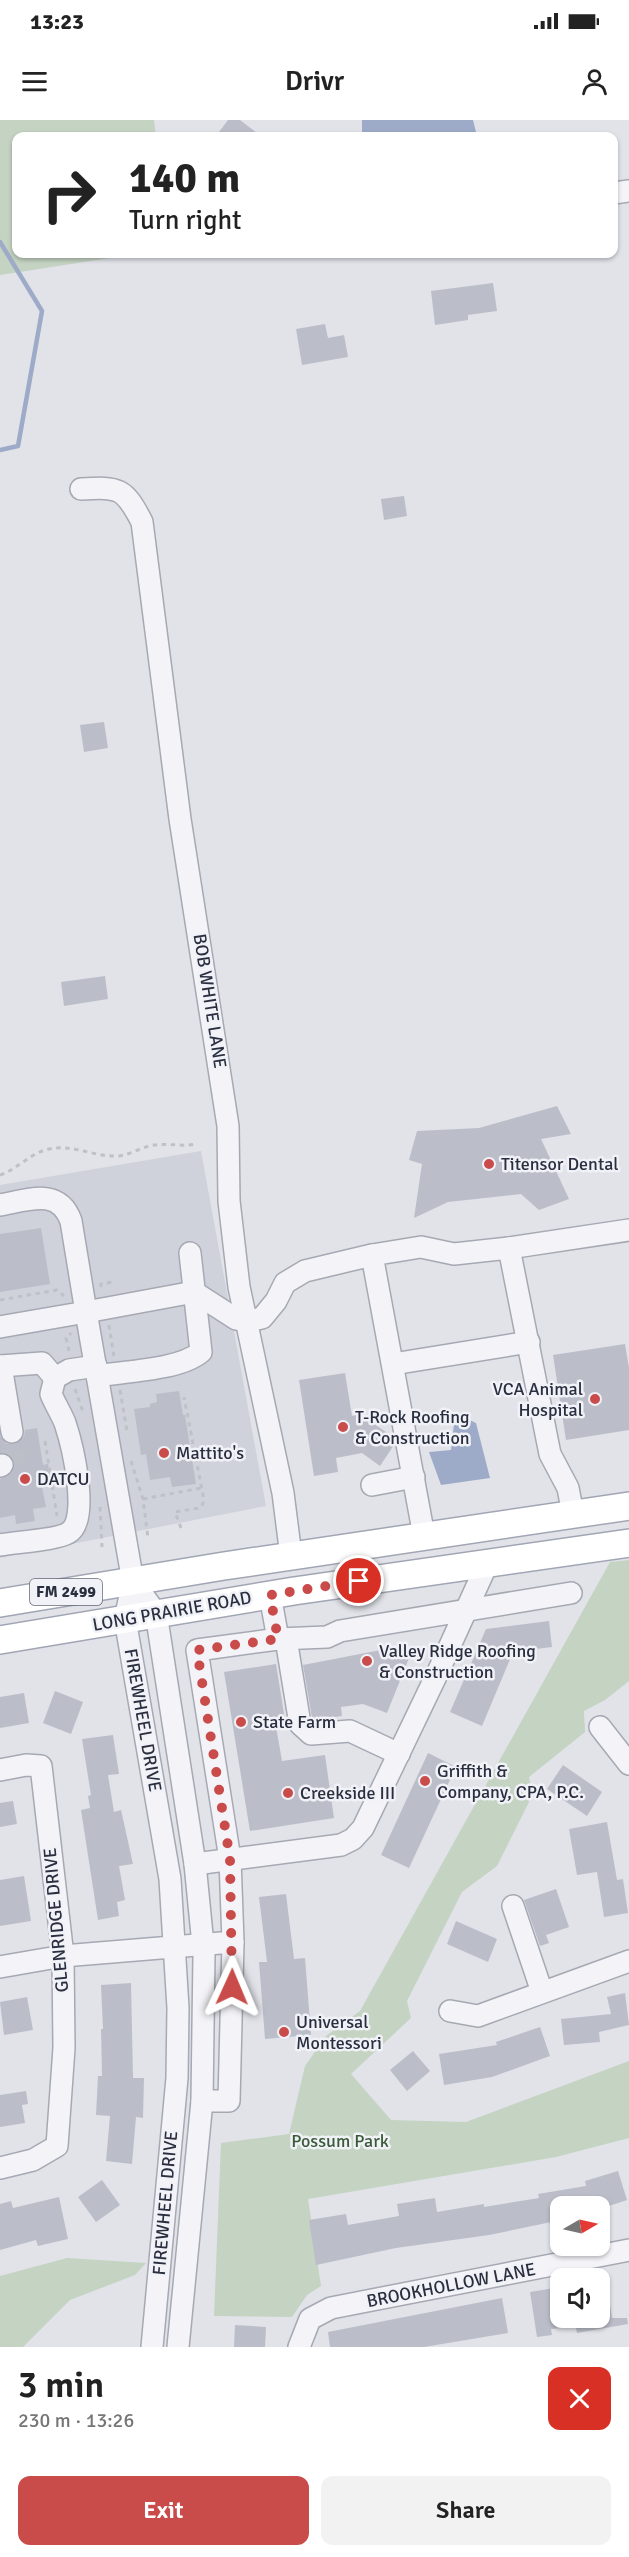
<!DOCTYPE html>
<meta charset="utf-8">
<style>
body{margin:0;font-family:Signika,sans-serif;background:#f2f2f2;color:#222;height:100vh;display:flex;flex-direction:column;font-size:22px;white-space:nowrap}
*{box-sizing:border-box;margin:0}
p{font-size:20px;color:#767676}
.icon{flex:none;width:33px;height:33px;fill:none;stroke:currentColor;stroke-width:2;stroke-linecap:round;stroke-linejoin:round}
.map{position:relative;height:2227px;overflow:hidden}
.drawer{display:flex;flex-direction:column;background:#fff;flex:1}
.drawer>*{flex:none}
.hud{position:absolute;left:12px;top:12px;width:606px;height:126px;border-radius:12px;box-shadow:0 2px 4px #0004;background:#fff;color:#222;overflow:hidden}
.needle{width:39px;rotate:81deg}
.tools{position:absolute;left:550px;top:2076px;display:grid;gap:12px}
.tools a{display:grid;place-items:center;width:60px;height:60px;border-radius:12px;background:#fff;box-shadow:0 2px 4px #0004;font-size:30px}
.pin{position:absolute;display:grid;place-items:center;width:51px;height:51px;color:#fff;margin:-26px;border:3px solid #fff;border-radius:50%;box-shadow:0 2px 6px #0007}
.me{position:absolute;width:66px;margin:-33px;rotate:1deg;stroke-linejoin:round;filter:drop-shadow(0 0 4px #0008)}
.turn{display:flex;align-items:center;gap:21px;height:126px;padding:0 18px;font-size:27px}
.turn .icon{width:78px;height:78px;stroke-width:2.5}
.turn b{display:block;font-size:42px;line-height:51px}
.round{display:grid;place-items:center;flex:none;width:63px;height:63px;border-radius:12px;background:#f2f2f2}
.summary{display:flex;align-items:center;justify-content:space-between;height:102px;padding:0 18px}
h1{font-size:36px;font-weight:600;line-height:45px}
.primary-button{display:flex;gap:12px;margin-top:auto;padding:12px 18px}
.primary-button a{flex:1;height:69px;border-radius:12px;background:#c94c4b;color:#fff;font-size:24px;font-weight:600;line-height:69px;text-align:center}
.primary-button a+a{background:#f2f2f2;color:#222}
.status{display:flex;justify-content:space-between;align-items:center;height:42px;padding:0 30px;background:#fff;direction:ltr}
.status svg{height:16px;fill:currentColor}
header{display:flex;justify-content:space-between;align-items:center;height:78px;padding:0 18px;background:#fff;font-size:27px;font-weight:600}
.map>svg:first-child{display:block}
</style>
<div class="status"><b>13:23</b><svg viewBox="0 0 49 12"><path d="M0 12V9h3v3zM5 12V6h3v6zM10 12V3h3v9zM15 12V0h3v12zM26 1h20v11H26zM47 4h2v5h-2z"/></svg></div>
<header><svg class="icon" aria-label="menu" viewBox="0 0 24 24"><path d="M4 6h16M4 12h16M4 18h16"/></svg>Drivr<svg class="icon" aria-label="person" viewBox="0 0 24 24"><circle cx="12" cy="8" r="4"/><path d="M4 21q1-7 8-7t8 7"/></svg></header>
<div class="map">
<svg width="629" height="2227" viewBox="0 0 629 2227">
<rect width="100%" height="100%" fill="#e1e3e9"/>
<path fill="#cfd2db" d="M 201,1031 L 266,1386 L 0,1438 L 0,1065 Z"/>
<g fill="#c4d3c2">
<path d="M 0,0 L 154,0 L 156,16 L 16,16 L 16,134 L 136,134 L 0,155 Z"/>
<path d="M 629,1440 L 629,1561 L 605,1580 L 584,1591 L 585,1612 L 529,1657 L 532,1676 L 497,1746 L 462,1772 L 407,1881 L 411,1898 L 351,1954 L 391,2000 L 466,2002 L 629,1941 L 629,2018 L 556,2037 L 308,2079 L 321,2166 L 307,2175 L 292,2197 L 214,2196 L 221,2023 L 289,2014 L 305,1946 L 326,1916 L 360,1891 L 610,1442 Z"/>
<path d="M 67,2138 L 146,2143 L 135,2155 L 70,2180 L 23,2227 L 0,2227 L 0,2156 Z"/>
</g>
<g fill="#9dabc8">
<path d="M 362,0 L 473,0 L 477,16 L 362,16 Z"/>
<path d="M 465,1298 L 476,1303 L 490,1358 L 441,1365 L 429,1332 L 451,1330 L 454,1304 Z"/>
</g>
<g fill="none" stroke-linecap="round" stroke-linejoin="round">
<path stroke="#9dabc8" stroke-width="4.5" d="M 0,122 L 42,191 L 18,326 L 0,330"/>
</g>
<g fill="#bbbec9">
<path d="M 228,0 L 240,0 L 261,16 L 216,16 Z"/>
<path d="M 493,163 L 497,191 L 468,195 L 468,200 L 435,205 L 431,171 Z"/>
<path d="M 325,204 L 328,218 L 344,215 L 348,237 L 302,245 L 296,209 Z"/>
<path d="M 404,376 L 407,396 L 384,400 L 381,379 Z"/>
<path d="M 104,602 L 108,628 L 84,632 L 80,605 Z"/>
<path d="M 105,856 L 108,879 L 64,886 L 61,862 Z"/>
<path d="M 557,986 L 571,1014 L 541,1019 L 569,1079 L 539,1090 L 521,1074 L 448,1082 L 414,1098 L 422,1044 L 409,1040 L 417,1011 L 479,1008 Z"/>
<path d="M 41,1108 L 50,1164 L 0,1172 L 0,1114 Z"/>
<path d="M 625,1224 L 629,1248 L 629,1310 L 566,1320 L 553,1235 Z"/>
<path d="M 345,1253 L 352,1296 L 360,1294 L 393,1317 L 394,1325 L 380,1346 L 362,1333 L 336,1338 L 338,1352 L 314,1356 L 299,1260 Z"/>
<path d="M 179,1271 L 183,1295 L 185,1295 L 196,1364 L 172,1367 L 170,1357 L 150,1360 L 146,1334 L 141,1335 L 134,1289 L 150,1287 L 150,1284 L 157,1282 L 156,1274 Z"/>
<path d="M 37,1308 L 43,1345 L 48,1344 L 52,1365 L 42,1367 L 46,1387 L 33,1389 L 35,1401 L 16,1404 L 15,1395 L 0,1398 L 0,1359 L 12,1352 L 15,1345 L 9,1335 L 0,1333 L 0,1316 L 7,1324 L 15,1324 L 24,1317 L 25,1310 Z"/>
<path d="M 549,1501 L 552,1527 L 513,1532 L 482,1606 L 450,1592 L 486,1509 Z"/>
<path d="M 386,1529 L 409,1538 L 387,1593 L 363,1584 L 341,1587 L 342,1596 L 314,1600 L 312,1598 L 303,1545 Z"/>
<path d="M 276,1544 L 285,1600 L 275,1601 L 282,1641 L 325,1635 L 334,1698 L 250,1711 L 224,1552 Z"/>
<path d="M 55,1571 L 83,1582 L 71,1614 L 43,1603 Z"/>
<path d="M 24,1573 L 29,1603 L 0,1608 L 0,1577 Z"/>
<path d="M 113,1615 L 119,1654 L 108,1655 L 114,1692 L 121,1690 L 133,1744 L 119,1746 L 125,1780 L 117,1782 L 119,1796 L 98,1800 L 81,1690 L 90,1688 L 88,1676 L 91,1675 L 82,1619 Z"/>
<path d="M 428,1633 L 456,1647 L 409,1748 L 381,1735 Z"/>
<path d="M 563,1645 L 602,1672 L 587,1696 L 547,1669 Z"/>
<path d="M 13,1681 L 17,1704 L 0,1707 L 0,1683 Z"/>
<path d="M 607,1702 L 617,1760 L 623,1759 L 628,1793 L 604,1797 L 597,1752 L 577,1755 L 569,1709 Z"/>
<path d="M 24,1756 L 31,1801 L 0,1806 L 0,1760 Z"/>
<path d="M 556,1769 L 569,1807 L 546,1815 L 549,1823 L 540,1826 L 524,1780 Z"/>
<path d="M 286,1774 L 294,1839 L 305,1838 L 311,1915 L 265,1919 L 259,1842 L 267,1842 L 259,1777 Z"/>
<path d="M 456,1801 L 497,1819 L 488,1842 L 447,1824 Z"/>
<path d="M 131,1863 L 133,1958 L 144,1958 L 143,1998 L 136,1997 L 132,2044 L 106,2041 L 110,1996 L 96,1995 L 98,1956 L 102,1956 L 101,1909 L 103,1909 L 101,1865 Z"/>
<path d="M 625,1873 L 629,1905 L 599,1912 L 600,1922 L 564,1925 L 561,1899 L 611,1894 L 607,1877 Z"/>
<path d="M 27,1877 L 33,1910 L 4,1915 L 0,1882 Z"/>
<path d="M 540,1907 L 550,1936 L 492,1957 L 444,1965 L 439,1934 L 497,1925 L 496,1922 Z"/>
<path d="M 413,1931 L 430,1951 L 407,1971 L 390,1950 Z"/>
<path d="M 26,1971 L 28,1984 L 22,1985 L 25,2003 L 0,2007 L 0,1975 Z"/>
<path d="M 618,2051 L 627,2080 L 600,2089 L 600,2086 L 561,2086 L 561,2100 L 489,2115 L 396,2128 L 316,2145 L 309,2100 L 346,2094 L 348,2105 L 399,2096 L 397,2084 L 435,2078 L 437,2092 L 484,2084 L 484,2087 L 539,2078 L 538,2074 L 586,2066 L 585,2061 Z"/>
<path d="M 102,2060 L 120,2085 L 96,2102 L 78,2077 Z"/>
<path d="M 59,2077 L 68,2119 L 38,2126 L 36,2120 L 0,2130 L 0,2084 L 11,2081 L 13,2088 Z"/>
<path d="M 600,2166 L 607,2166 L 612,2198 L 627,2198 L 628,2204 L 577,2213 L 574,2198 L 600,2198 Z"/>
<path d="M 561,2167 L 561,2208 L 551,2209 L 552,2215 L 537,2217 L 530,2172 Z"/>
<path d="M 502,2178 L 508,2213 L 424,2227 L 330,2227 L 328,2212 Z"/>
<path d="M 235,2205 L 266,2207 L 265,2227 L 234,2227 Z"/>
</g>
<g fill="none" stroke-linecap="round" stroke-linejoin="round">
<path stroke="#bcbfc7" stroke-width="21" stroke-dasharray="21 10" stroke-linecap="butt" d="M 2,1345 L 15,1336 L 12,1312"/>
<g stroke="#a6a9b3" stroke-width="24">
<g id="minor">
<path d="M 614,73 L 629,71"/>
<path d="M 81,369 C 119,367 124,367 142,402 L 180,699 L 228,1006 L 229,1081 L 239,1167 L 283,1373 L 291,1436"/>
<path d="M 0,1085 C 28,1080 59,1067 71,1101 L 86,1192 L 0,1207"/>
<path d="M 509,1128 L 629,1110"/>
<path d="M 393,1244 L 529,1222"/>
<path d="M 0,1246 L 42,1243 L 55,1258"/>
<path d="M 1,1246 L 12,1312"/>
<path d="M 97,1256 C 127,1251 179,1250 201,1232 L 190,1133"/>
<path d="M 0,1346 L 2,1345"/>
<path d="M 372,1365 L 414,1357"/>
<path d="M 424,1416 L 372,1135 L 421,1127 L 454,1134 L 509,1128 L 550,1334 L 568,1368 L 573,1394"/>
<path d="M 0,1425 C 15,1422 57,1420 68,1413 C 91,1401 72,1324 65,1303 C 61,1293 55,1284 51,1274 L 55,1258 L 69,1250 L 96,1246"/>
<path d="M 133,1462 L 156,1493 L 195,1744 L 204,1835 L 202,1981 L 178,2227"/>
<path d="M 270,1475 L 278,1519 L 327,1517 L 340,1511 L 571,1473"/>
<path d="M 286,1519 L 300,1604 L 311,1614 L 350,1611 L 399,1634"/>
<path d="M 600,1607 L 629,1644"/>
<path d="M 0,1650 L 26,1645 L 41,1646 L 63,1836 L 64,1928 L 57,2026 L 33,2040 L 0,2048"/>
<path d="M 195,1744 L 341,1725 L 353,1719 L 363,1708 L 438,1552 L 488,1442"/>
<path d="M 513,1786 L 542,1872"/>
<path d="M 0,1847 L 63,1836 L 233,1822 L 230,1739 L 197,1530 L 278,1519"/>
<path d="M 450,1891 L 478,1896 L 629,1841"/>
<path d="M 202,1981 L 229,1981 L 233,1822"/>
<path d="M 152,2227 L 177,1958 L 178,1888 L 170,1759 L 125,1499 L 133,1462 L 86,1192 L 194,1172 L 236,1199 L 247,1201 L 262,1198 L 276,1181 L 285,1163 L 305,1151 L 372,1135"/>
<path d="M 299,2227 L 310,2199 L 331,2188 L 629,2130"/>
</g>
</g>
<g stroke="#a1a6b4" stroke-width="30">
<g id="major">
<path d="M 0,1483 L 224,1446 L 629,1386"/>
<path d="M 0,1520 L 294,1471 L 629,1423"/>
</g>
</g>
<g stroke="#bfc1c8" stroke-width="3" stroke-dasharray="4.5 4.5" stroke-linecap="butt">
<path d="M 0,1055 C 18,1049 30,1033 49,1029 C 72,1024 92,1036 114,1036 C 128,1037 140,1027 154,1025 C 168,1023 183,1027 196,1024"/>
<path d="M 101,1167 L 101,1164 L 113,1162"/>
<path d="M 0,1180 L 57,1170 L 64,1176"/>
<path d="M 109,1205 L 114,1237"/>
<path d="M 69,1231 L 66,1218 L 71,1213"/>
<path d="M 75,1269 L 83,1292"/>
<path d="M 120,1270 L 127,1311"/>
<path d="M 45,1321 L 57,1396"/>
<path d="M 131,1341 L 143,1379 L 148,1418"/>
<path d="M 143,1379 L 201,1368"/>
<path d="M 100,1387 L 102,1427"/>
<path d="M 181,1408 L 175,1392 L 199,1388 L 203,1384 L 203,1375 L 184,1277"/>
</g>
<use href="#minor" stroke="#f4f4f8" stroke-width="21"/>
<use href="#major" stroke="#fff" stroke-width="27"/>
</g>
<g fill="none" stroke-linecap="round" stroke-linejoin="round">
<path stroke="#c94c4b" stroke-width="10" stroke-dasharray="0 18" d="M 232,1867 L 230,1739 L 197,1530 L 278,1519 L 270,1475 L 359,1461"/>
</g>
<g fill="#c94c4b" stroke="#f1f2f7" stroke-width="2">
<circle cx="489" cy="1044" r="6"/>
<circle cx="595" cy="1279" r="6"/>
<circle cx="343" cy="1307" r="6"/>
<circle cx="164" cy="1333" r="6"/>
<circle cx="25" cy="1359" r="6"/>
<circle cx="367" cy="1541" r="6"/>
<circle cx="241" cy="1602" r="6"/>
<circle cx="425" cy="1661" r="6"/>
<circle cx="288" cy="1673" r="6"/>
<circle cx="284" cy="1912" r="6"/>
</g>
<g text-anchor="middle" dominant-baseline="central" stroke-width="5" stroke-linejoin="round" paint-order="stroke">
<rect fill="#f1f2f7" stroke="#666a77" stroke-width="1.5" x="30" y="1459" width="72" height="26" rx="4.5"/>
<g font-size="16" font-weight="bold" fill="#2a2f40">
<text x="66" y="1472">FM 2499</text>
</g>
<g font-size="18" fill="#2a2f40" stroke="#f1f2f7">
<text transform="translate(210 881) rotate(81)">BOB WHITE LANE</text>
<text transform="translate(172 1491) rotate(-10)">LONG PRAIRIE ROAD</text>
<text transform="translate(143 1600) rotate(80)">FIREWHEEL DRIVE</text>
<text transform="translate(56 1800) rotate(-95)">GLENRIDGE DRIVE</text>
<text transform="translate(165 2083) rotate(-85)">FIREWHEEL DRIVE</text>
<text transform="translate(451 2165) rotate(-11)">BROOKHOLLOW LANE</text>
</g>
<g font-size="18" fill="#2a2f40" stroke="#f1f2f7" text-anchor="start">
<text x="501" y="1044">Titensor Dental</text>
<text x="583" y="1269" text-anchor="end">VCA Animal<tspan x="583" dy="21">Hospital</tspan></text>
<text x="355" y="1297">T-Rock Roofing<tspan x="355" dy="21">&amp; Construction</tspan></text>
<text x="176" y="1333">Mattito's</text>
<text x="37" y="1359">DATCU</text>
<text x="379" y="1531">Valley Ridge Roofing<tspan x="379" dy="21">&amp; Construction</tspan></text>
<text x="253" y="1602">State Farm</text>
<text x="437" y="1651">Griffith &amp;<tspan x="437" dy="21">Company, CPA, P.C.</tspan></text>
<text x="300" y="1673">Creekside III</text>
<text x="296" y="1902">Universal<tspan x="296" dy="21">Montessori</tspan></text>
</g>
<g font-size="18" fill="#395b38" stroke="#f1f2f7">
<text x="340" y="2021">Possum Park</text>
</g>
</g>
</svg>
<div class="tools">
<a><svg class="needle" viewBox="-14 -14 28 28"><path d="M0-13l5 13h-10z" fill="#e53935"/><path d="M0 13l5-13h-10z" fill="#767676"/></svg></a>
<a><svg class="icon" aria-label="sound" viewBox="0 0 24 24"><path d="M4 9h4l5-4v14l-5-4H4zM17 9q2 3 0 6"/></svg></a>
</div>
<div class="pin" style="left:359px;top:1461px;background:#d93025"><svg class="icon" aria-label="arrive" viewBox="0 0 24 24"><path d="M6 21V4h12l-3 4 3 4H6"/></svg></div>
<svg class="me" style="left:232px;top:1867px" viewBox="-20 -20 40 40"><path d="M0-17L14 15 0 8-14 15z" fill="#c94c4b" stroke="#fff" stroke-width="4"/></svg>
<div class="hud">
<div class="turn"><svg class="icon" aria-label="right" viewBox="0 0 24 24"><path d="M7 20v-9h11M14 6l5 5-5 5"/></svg><div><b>140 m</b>Turn right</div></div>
</div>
</div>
<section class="drawer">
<div class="summary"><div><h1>3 min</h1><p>230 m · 13:26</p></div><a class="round" style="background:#d93025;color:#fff"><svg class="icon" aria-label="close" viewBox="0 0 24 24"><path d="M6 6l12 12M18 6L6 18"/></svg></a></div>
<div class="primary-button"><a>Exit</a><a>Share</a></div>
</section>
